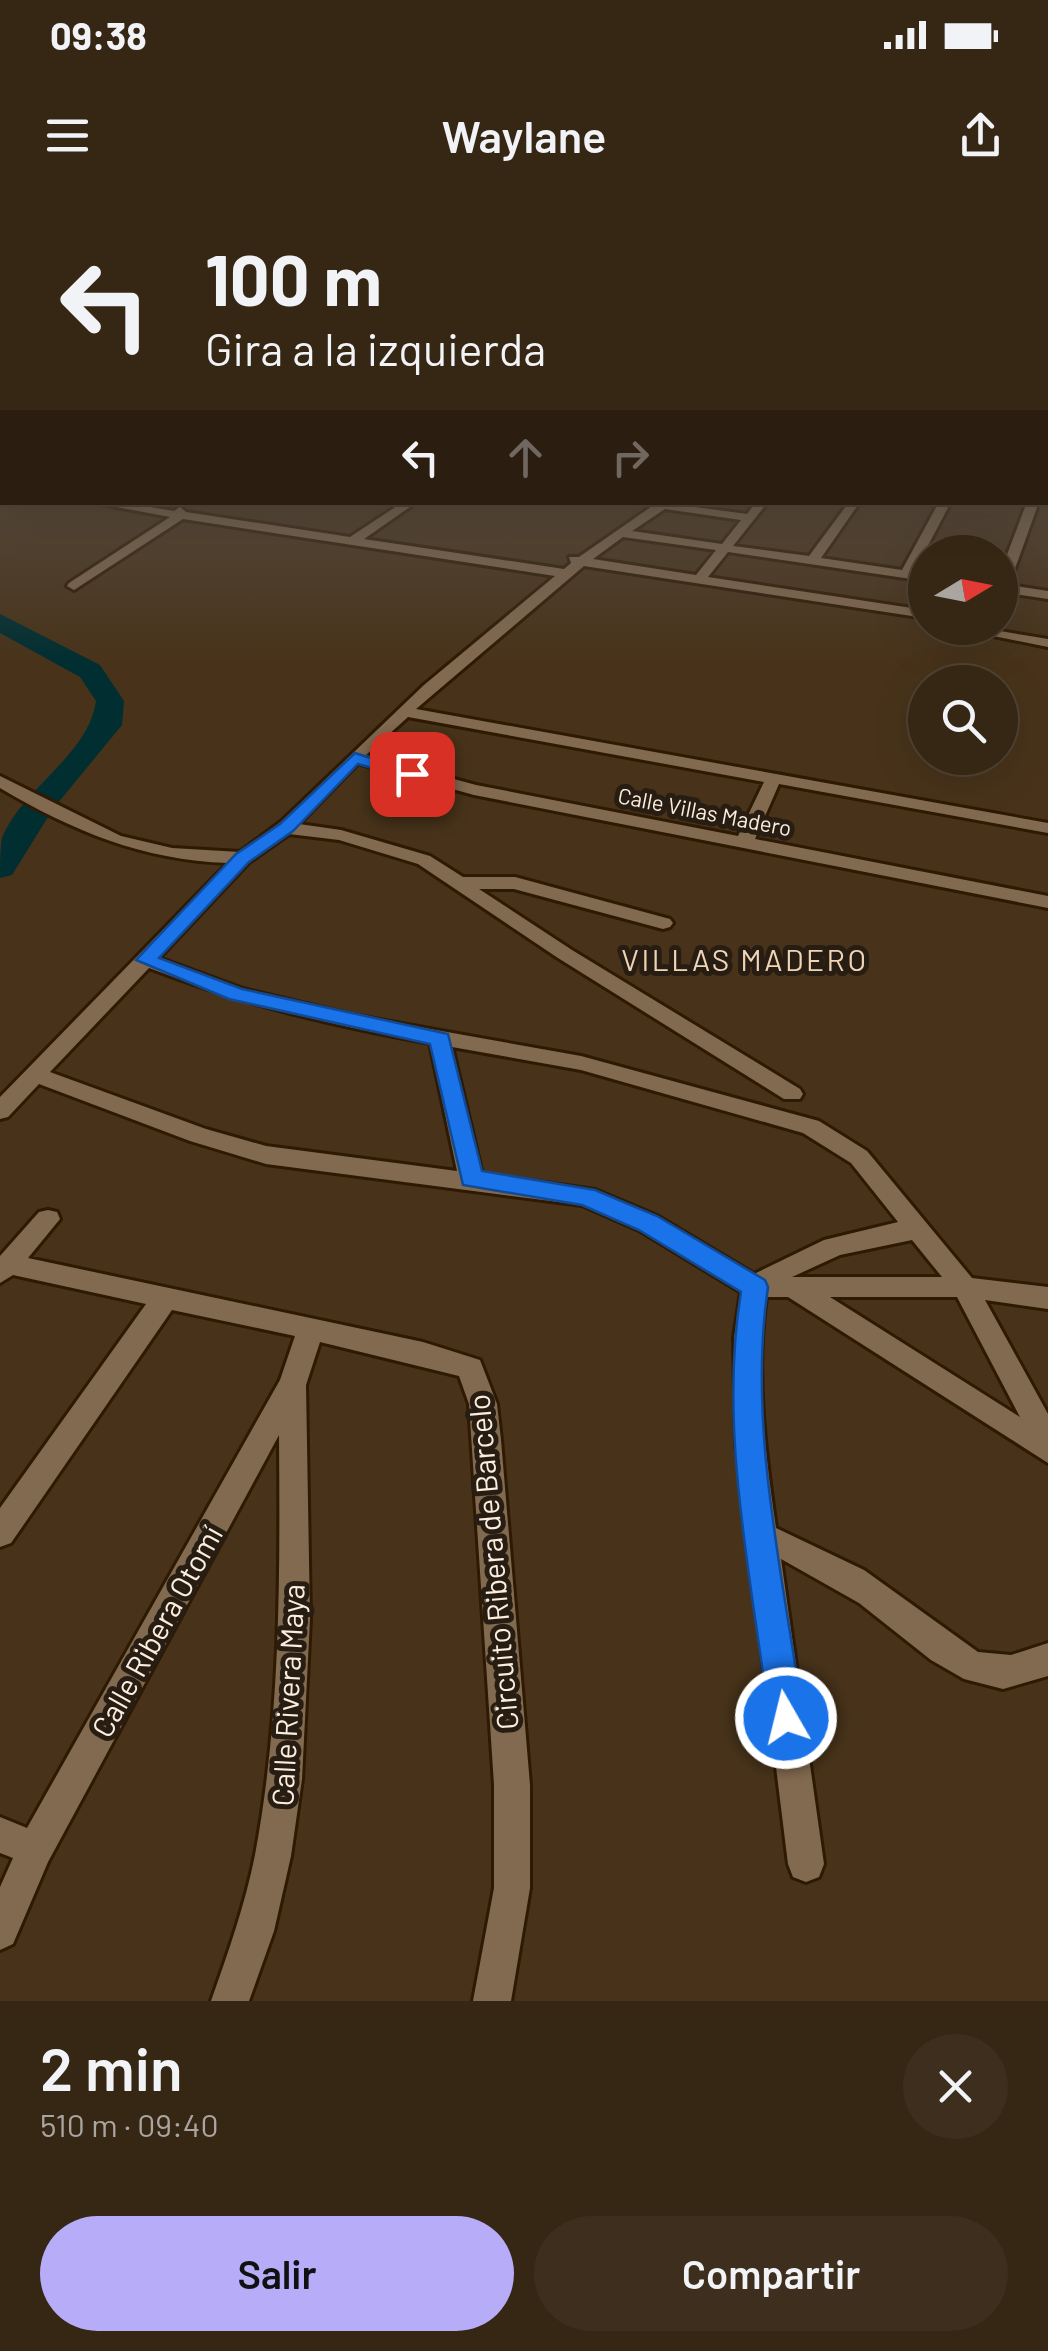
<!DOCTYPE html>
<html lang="es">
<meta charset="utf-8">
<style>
body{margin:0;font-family:Barlow,sans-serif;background:#3d2e1d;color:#f1f3f6;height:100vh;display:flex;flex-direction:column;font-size:38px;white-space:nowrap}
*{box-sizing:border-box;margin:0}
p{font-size:32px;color:#aaa5a0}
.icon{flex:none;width:55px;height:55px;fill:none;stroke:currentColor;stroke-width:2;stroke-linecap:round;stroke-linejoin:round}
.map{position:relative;height:1801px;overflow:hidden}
.drawer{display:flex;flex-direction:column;background:#362614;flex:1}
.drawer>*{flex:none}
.top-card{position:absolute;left:0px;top:0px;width:1050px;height:305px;box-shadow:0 10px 40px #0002,0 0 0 2px #504334;background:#362614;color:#f1f3f6;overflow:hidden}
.needle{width:65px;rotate:80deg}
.fabs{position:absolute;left:908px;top:335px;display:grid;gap:20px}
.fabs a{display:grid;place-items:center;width:110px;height:110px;border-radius:50%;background:#362614;box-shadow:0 10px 40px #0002,0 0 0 2px #504334;font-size:50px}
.pin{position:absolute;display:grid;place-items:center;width:85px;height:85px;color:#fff;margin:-42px;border-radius:20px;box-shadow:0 5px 15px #0006}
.me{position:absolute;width:110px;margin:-55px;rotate:352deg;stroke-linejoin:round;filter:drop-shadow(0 0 8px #0008)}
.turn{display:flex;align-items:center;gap:35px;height:210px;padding:0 40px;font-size:45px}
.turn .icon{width:130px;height:130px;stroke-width:2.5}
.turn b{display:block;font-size:70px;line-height:85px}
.lanes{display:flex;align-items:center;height:95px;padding:0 40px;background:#0003;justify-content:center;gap:50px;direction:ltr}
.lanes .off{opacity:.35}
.round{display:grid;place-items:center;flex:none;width:105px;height:105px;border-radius:52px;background:#3d2e1d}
.summary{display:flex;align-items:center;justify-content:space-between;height:170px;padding:0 40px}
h1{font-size:60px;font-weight:600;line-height:75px}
.action{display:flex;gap:20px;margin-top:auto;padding:20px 40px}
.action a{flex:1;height:115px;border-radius:60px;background:#b6acf8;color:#111;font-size:40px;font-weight:600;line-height:115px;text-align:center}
.action a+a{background:#3d2e1d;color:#f1f3f6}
.status{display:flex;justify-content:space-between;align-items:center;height:70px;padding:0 50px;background:#362614;direction:ltr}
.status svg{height:28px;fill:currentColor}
header{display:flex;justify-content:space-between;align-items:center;height:130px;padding:0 40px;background:#362614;font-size:45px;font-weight:600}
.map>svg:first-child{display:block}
</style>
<div class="status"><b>09:38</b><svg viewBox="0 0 49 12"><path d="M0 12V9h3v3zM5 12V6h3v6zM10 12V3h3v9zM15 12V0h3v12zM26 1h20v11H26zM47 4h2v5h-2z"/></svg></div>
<header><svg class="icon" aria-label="menu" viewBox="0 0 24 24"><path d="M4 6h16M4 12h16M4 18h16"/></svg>Waylane<svg class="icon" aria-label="share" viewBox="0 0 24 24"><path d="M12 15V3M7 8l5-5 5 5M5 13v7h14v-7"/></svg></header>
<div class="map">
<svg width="1048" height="1801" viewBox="0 0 1048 1801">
<rect width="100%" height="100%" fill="#48331a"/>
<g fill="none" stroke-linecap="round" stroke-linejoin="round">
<path fill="#012e31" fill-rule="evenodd" d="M 0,414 L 100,465 L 124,501 L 122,525 L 53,609 L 12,675 L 0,678 C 0,666 0,649 2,638 C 23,587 88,556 96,501 L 80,477 L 0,433 Z"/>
<g stroke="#2e1a02" stroke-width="6">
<g id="minor">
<rect x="0" y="284" width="2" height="7"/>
<path d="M 90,302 L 121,302 L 174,311 L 180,307 L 186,312 L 350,337 L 403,302 L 417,302 L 364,339 L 564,369 L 571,363 L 569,357 L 579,357 L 658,302 L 747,314 L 756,302 L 768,302 L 733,346 L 809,356 L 849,302 L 860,302 L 821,358 L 902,370 L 939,302 L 951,302 L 914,372 L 925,373 L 925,381 L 728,352 L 708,377 L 925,410 L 925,418 L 584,366 L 416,509 L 1048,623 L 1048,633 L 779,584 L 755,639 L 1048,696 L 1048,708 L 474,595 L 358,563 L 299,624 L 341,630 L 430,656 L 463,677 L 515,677 L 670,719 L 673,723 L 670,727 L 663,729 L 514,689 L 479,689 L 572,750 L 800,889 L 803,894 L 800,899 L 784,899 L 558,758 L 418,664 L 339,640 L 289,634 L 249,662 L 159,758 L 243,789 L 352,815 L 581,856 L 819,921 L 867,951 L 972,1078 L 1048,1087 L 1048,1109 L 985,1100 L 1048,1214 L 1048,1263 L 788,1097 L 766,1097 C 755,1174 765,1251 776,1328 L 864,1370 L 978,1452 L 1011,1455 L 1048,1443 L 1048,1476 L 1003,1489 L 964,1479 L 931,1460 L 859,1403 L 781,1359 L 824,1664 L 819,1677 L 806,1682 L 793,1677 L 788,1664 L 736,1244 L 734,1138 L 741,1092 L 639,1030 L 582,1005 L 266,964 L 190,941 L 39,884 L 8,917 L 0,919 L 0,897 L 228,663 C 142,660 73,631 0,588 L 0,576 L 121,636 L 172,648 L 240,652 L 282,621 L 424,485 L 555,376 L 183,319 L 74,390 L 67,386 L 69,383 L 170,317 ZM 665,309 L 741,320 L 722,344 L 632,331 ZM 623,337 L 716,350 L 696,375 L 593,359 ZM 408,517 L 764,582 L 738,636 L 476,585 L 366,555 ZM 149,768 C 243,804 331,825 430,843 L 457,971 L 266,946 L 206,929 L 50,872 ZM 452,847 L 581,870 L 803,933 L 851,963 L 898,1022 L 824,1040 L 754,1074 L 657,1016 L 595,990 L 482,974 ZM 912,1040 L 942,1077 L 792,1077 L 840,1055 ZM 830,1097 L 957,1097 L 1020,1217 Z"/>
<path d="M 1027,302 L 1039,302 L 1009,385 L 1048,391 L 1048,399 L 1000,392 L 1000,373 Z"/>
<path d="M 954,428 L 982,428 L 1048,439 L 1048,447 Z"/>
<path d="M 48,1010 L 57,1012 L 60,1019 L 28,1058 L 423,1142 L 480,1160 L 497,1204 L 501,1240 L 530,1585 L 530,1688 L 511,1801 L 473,1801 L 494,1688 L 494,1585 L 469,1204 L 459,1176 L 320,1142 L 306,1185 L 310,1419 L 302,1579 L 291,1656 L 274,1731 L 249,1801 L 211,1801 C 228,1753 245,1705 255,1655 C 281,1516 280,1375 279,1235 L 48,1662 L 13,1744 L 0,1750 L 0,1687 L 13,1658 L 0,1653 L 0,1617 L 27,1628 L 280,1180 L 295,1136 L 172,1110 L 11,1343 L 0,1347 L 0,1308 L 146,1104 L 13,1075 L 0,1083 L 0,1056 L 39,1012 Z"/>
</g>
</g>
<use href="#minor" fill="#826a50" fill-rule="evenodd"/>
</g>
<linearGradient id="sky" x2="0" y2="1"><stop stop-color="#281c0e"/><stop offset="0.46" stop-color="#585049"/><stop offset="1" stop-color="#585049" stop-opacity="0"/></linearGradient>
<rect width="1048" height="463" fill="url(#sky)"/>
<path fill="#1a73e8" stroke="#114b97" stroke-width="2.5" d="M 355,553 L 421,574 L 412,580 L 358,564 L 293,631 L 249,662 L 159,758 L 242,789 L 448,834 L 482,971 L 595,990 L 657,1016 L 765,1080 L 768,1087 C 747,1228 784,1378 803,1518 L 798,1530 L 786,1535 L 774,1530 L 769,1518 C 752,1380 718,1230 741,1092 L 639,1030 L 582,1005 L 463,985 L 430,844 L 229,799 L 136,760 L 236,654 L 280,624 Z"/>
<g text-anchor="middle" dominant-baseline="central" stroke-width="10" stroke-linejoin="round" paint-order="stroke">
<g font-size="22" fill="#fbeedf" stroke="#271d12">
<text transform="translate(705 611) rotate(11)">Calle Villas Madero</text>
</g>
<g font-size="30" letter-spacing="2.5" fill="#efd5b8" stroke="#271d12">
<text x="745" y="759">VILLAS MADERO</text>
</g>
<g font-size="30" fill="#fbeedf" stroke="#271d12">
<text transform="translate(492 1362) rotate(-95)">Circuito Ribera de Barcelo</text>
<text transform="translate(156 1431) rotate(-61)">Calle Ribera Otomí</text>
<text transform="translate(287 1495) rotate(-87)">Calle Rivera Maya</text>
</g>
</g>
</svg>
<div class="fabs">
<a><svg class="needle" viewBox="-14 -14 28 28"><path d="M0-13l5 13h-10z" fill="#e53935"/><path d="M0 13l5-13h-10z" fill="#aaa5a0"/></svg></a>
<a><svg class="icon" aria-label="search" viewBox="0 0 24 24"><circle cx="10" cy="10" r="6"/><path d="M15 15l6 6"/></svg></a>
</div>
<div class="pin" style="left:412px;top:574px;background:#d93025"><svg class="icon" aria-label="arrive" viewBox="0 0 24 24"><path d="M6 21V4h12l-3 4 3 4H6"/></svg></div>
<svg class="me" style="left:786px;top:1518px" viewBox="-20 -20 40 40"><circle r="17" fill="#1a73e8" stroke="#fff" stroke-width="3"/><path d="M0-11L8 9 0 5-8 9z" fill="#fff"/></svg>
<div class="top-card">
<div class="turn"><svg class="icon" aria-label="left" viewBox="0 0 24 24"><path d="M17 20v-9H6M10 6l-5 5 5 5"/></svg><div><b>100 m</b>Gira a la izquierda</div></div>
<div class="lanes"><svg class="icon" aria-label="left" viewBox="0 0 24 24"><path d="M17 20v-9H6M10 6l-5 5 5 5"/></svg><svg class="icon off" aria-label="ahead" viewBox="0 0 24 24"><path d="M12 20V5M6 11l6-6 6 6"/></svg><svg class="icon off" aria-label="right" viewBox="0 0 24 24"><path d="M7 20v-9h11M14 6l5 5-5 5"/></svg></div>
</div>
</div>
<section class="drawer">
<div class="summary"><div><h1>2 min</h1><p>510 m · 09:40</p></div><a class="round"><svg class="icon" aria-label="close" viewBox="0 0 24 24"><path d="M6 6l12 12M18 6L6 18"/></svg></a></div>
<div class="action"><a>Salir</a><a>Compartir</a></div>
</section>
